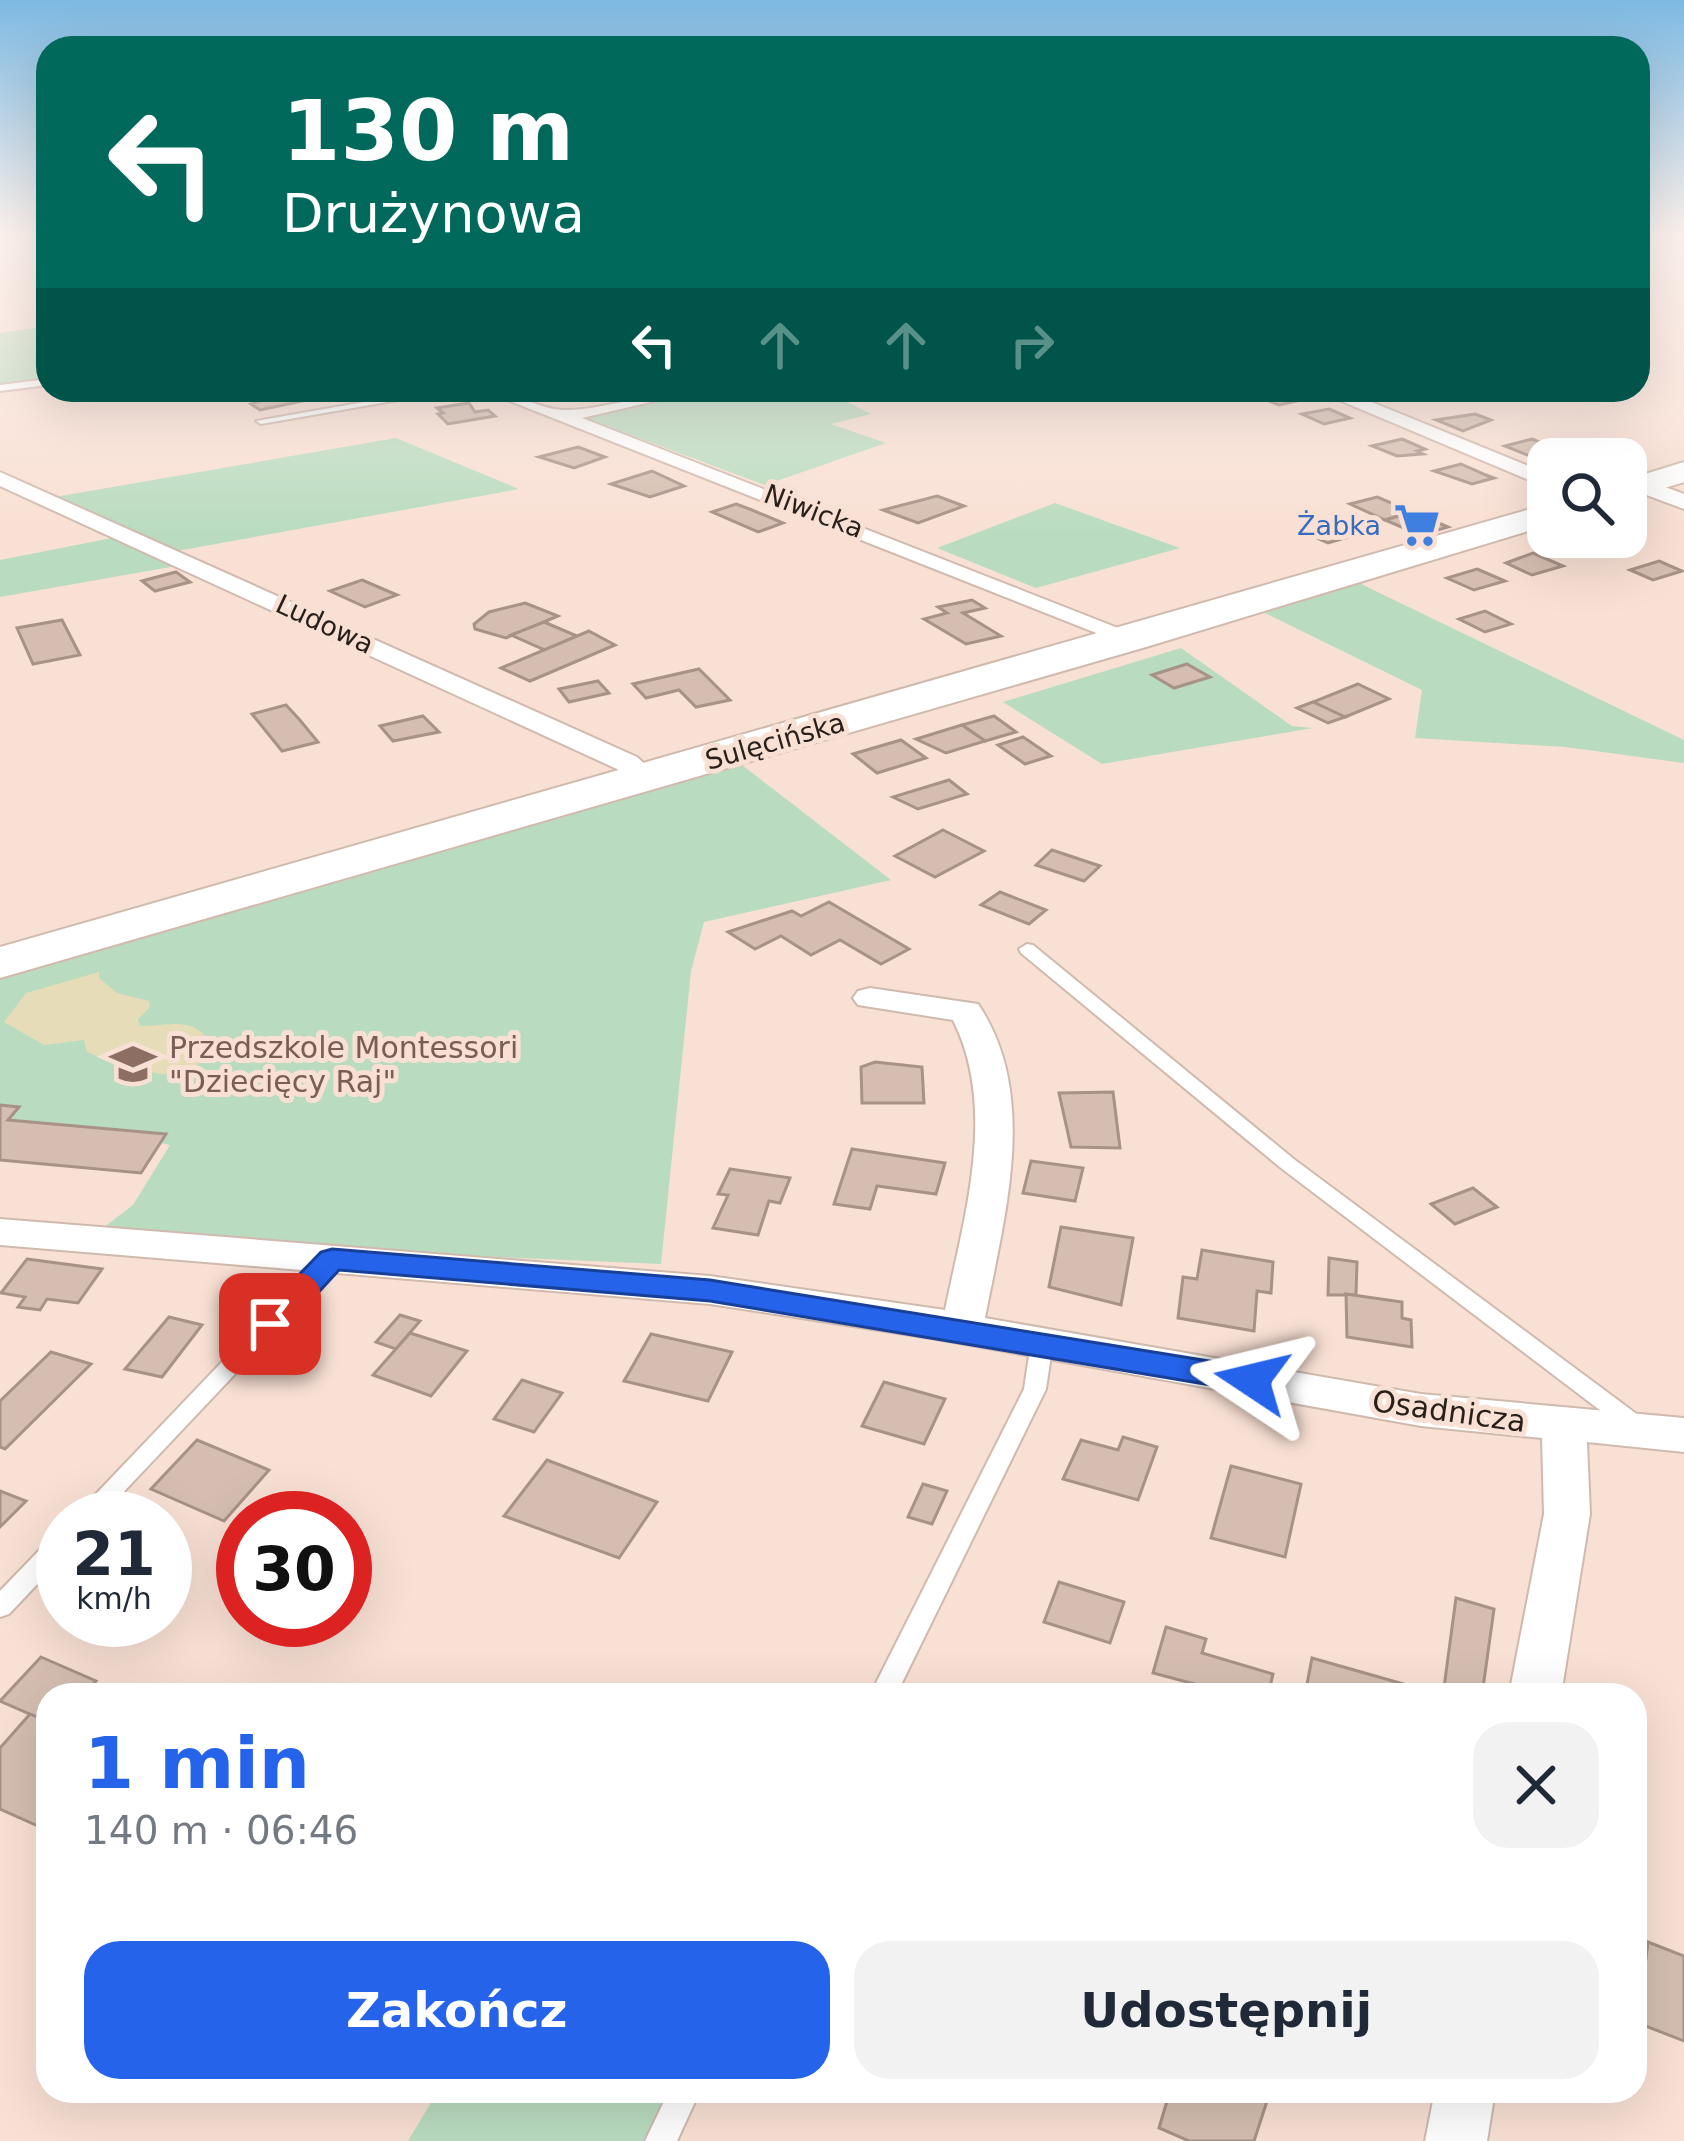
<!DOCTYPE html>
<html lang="pl">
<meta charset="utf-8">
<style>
body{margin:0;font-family:"DejaVu Sans",sans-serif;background:#f2f2f3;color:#1f2937;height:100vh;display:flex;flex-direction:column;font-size:45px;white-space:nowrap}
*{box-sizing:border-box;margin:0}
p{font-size:39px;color:#747a83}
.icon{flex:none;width:66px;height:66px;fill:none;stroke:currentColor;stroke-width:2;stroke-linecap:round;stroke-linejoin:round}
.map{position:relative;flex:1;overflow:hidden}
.sheet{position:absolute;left:36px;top:1683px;width:1611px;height:420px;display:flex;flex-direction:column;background:#fff;border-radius:36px;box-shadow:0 12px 48px #0002}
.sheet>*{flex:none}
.top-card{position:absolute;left:36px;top:36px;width:1614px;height:366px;border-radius:36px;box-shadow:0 12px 48px #0002;background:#00695c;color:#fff;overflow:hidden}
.fabs{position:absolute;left:1527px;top:438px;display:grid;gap:24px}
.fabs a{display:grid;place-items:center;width:120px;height:120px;border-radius:24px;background:#fff;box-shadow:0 12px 48px #0002;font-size:60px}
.speed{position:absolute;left:36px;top:1491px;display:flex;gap:24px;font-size:60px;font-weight:700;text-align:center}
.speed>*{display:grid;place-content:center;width:156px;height:156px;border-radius:50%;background:#fff;box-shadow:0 12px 48px #0002;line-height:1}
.speed small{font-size:30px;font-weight:400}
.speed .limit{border:18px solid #d22;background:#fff;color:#111}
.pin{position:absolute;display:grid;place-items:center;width:102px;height:102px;color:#fff;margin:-51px;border-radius:24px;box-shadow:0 6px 18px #0006}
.me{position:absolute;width:132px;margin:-66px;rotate:280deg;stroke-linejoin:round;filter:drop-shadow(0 0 9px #0008)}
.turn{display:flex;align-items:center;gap:42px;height:252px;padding:0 48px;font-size:54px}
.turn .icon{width:156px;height:156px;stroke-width:2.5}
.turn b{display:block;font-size:84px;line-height:102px}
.lanes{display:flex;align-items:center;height:114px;padding:0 48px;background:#0003;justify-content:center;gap:60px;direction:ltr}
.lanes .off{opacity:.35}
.round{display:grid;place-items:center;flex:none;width:126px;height:126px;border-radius:36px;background:#f2f2f3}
.summary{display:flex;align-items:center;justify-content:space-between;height:204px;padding:0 48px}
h1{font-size:72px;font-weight:700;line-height:90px;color:#2563eb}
.button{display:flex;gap:24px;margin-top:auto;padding:24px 48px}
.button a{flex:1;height:138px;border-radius:36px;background:#2563eb;color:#fff;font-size:48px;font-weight:700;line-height:138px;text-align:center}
.button a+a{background:#f2f2f3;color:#1f2937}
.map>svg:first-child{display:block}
</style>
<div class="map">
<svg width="1684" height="2141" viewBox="0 0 1684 2141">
<rect width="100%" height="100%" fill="#f9e0d4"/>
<g fill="#b9dcc0">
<path d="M 48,326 L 48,385 L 0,391 L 0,333 Z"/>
<path d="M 709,390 L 824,390 L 871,414 L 831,424 L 886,443 L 765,485 L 580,416 Z"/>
<path d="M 396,438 L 519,489 L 177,551 L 182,565 L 0,597 L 0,560 L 122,536 L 43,499 Z"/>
<path d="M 1055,503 L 1180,548 L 1036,588 L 937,548 Z"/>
<path d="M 1359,583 L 1684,740 L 1684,763 L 1565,747 L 1415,738 L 1422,690 L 1265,613 Z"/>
<path d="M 1181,648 L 1292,726 L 1313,728 L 1102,764 L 1003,702 Z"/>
<path d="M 742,765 L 891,880 L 704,922 L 691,971 L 661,1264 L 379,1252 L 103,1228 L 133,1205 L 170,1145 L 161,1143 L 166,1134 L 8,1120 L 18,1107 L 0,1105 L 0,980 Z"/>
<path d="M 438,2091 L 669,2091 L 645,2141 L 408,2141 Z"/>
</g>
<path fill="#e6dcb7" d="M 99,972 L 99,978 L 117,993 L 149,1001 L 150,1007 L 138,1019 L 140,1026 C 171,1026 192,1015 212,1044 C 198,1081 153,1083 127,1057 L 106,1060 L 87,1052 L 84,1040 L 44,1045 L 4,1022 L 26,993 Z"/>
<g fill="#d5beb1" stroke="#a89186" stroke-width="3">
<path d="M 1283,390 L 1305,399 L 1279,405 L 1254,395 Z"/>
<path d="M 281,394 L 301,394 L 307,400 L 260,410 L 251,404 Z"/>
<path d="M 469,403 L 475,412 L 488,410 L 495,416 L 448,424 L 438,414 L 443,413 L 437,408 Z"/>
<path d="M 1329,409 L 1350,418 L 1324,424 L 1302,414 Z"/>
<path d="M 1475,414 L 1491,420 L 1463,431 L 1436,420 Z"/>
<path d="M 1402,439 L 1425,449 L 1417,451 L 1423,454 L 1397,456 L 1372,446 Z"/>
<path d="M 1532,439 L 1561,451 L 1530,456 L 1505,446 Z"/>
<path d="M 578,447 L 605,457 L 574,468 L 539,457 Z"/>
<path d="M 1461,464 L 1486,475 L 1494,478 L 1472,484 L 1434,471 Z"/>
<path d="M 652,471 L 684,486 L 650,497 L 611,484 Z"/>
<path d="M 937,496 L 964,506 L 918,523 L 883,510 Z"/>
<path d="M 1377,497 L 1413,512 L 1385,520 L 1350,504 Z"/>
<path d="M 736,504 L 752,510 L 783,523 L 758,532 L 712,512 Z"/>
<path d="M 1413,512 L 1448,527 L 1420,535 L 1385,520 Z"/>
<path d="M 1342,524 L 1357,530 L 1350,533 L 1356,535 L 1328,543 L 1308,534 Z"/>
<path d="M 1586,537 L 1601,537 L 1626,547 L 1598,555 L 1568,542 Z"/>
<path d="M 1533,553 L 1563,566 L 1532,575 L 1506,563 Z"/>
<path d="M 1659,561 L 1682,571 L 1653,580 L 1630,570 Z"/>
<path d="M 1477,569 L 1505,581 L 1474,590 L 1447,578 Z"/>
<path d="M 176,572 L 190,582 L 155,591 L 142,581 Z"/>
<path d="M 362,580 L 397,595 L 365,607 L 330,591 Z"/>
<path d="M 972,600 L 985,608 L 963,613 L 1001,636 L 966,644 L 924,619 L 947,613 L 938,607 Z"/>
<path d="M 525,603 L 558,616 L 506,638 L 475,629 L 474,624 L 489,612 Z"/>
<path d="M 1485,611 L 1511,624 L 1485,632 L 1459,619 Z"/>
<path d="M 62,620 L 80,655 L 33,664 L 17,628 Z"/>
<path d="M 544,622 L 577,636 L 545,650 L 511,635 Z"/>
<path d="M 589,631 L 615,645 L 530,681 L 501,668 Z"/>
<path d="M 1187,664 L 1210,677 L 1174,688 L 1152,675 Z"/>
<path d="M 699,669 L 730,700 L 696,707 L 679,690 L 646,698 L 633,684 Z"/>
<path d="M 598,681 L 609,693 L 569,702 L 559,689 Z"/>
<path d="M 1358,684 L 1389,699 L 1345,717 L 1313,702 Z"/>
<path d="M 1313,702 L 1345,717 L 1328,723 L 1297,708 Z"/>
<path d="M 286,705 L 299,719 L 318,742 L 282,751 L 252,714 Z"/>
<path d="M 423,716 L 439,732 L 393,741 L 380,726 Z"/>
<path d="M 994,716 L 1016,732 L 985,741 L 962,725 Z"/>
<path d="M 962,725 L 985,741 L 946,753 L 916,739 Z"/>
<path d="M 1023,737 L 1032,743 L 1051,756 L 1025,764 L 998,745 Z"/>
<path d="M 901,740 L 926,758 L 877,773 L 853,754 Z"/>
<path d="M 949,780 L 967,794 L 918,809 L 893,797 Z"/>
<path d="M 943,830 L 984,851 L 935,877 L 895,856 Z"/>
<path d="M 1052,850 L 1100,866 L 1084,881 L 1036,865 Z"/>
<path d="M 1000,892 L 1046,910 L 1029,924 L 981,905 Z"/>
<path d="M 829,902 L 909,949 L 881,964 L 840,940 L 811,955 L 781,936 L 755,949 L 728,932 L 792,911 L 801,916 Z"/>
<path d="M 875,1062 L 922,1067 L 924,1103 L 862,1103 L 861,1067 Z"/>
<path d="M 1113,1092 L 1120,1148 L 1071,1147 L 1059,1093 Z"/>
<path d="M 0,1105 L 19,1107 L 8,1120 L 166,1134 L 141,1173 L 0,1160 Z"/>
<path d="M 852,1149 L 945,1163 L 936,1194 L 877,1186 L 870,1209 L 834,1204 Z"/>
<path d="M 1031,1161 L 1083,1168 L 1075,1201 L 1023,1193 Z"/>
<path d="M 730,1169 L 790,1178 L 780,1203 L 769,1201 L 758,1235 L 713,1228 L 728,1195 L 718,1194 Z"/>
<path d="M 1473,1188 L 1497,1207 L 1455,1224 L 1431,1204 Z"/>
<path d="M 1061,1227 L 1133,1238 L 1121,1305 L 1049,1287 Z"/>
<path d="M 1202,1250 L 1273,1262 L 1271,1293 L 1257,1291 L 1254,1331 L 1178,1318 L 1183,1277 L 1197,1279 Z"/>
<path d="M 1329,1258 L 1357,1262 L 1356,1295 L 1328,1295 Z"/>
<path d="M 27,1259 L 102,1269 L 78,1303 L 47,1299 L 40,1310 L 18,1307 L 25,1297 L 1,1293 Z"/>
<path d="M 1346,1294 L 1402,1302 L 1402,1318 L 1411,1320 L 1412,1347 L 1347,1337 Z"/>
<path d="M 400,1315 L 420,1321 L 396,1349 L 376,1342 Z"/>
<path d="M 169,1317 L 202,1325 L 162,1377 L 125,1369 Z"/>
<path d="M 410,1333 L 467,1351 L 431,1396 L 373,1375 Z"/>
<path d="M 651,1334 L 732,1352 L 708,1401 L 624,1381 Z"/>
<path d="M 51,1352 L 91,1364 L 5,1449 L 0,1447 L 0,1401 Z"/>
<path d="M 522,1380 L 562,1393 L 534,1432 L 494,1419 Z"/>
<path d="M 884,1382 L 945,1399 L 924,1444 L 862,1426 Z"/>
<path d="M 1123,1437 L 1157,1447 L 1138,1500 L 1063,1479 L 1081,1440 L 1118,1450 Z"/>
<path d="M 197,1440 L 269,1470 L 224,1521 L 151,1489 Z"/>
<path d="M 547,1460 L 657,1502 L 619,1558 L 504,1516 Z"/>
<path d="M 1231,1466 L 1301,1484 L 1285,1557 L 1211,1538 Z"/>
<path d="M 923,1484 L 947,1491 L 932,1524 L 908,1517 Z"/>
<path d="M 0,1491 L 26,1501 L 0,1527 Z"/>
<path d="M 1059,1582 L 1124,1602 L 1110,1643 L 1044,1622 Z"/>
<path d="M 1456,1598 L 1494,1609 L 1482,1695 L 1443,1695 Z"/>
<path d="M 1166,1627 L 1206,1639 L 1202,1653 L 1273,1674 L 1268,1695 L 1236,1695 L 1153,1673 Z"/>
<path d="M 41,1657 L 96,1681 L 83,1695 L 48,1695 L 48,1722 L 0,1701 Z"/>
<path d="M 1312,1658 L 1442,1695 L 1305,1695 Z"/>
<path d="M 30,1714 L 48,1722 L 48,1814 L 38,1826 L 0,1809 L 0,1748 Z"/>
<path d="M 1648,1942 L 1684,1956 L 1684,2041 L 1638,2023 Z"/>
<path d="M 1170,2091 L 1267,2091 L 1270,2092 L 1254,2141 L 1189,2141 L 1159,2128 Z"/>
</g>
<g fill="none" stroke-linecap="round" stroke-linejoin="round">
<g stroke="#d0b9ad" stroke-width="4">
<g id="lane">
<path d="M 48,379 L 48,385 L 0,391 L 0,385 Z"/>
<path d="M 433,390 L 456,390 L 261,424 L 256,421 Z"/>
<path d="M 1027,944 L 1033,945 L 1295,1160 L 1646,1421 L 1649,1427 L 1646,1433 L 1638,1435 L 1630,1433 L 1281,1168 L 1021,953 L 1019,949 Z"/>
<path d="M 332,1252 L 339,1254 L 342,1259 L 339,1264 L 99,1518 L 73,1518 L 325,1254 Z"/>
<path d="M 1042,1334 L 1050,1337 L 1053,1342 L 1046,1389 L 896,1695 L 870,1695 L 1024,1389 L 1031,1342 L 1034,1337 Z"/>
<path d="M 63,1532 L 63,1557 L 9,1614 L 0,1617 L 0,1591 L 55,1534 Z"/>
<path d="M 669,2091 L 700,2091 L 677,2141 L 645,2141 Z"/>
</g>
</g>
<g stroke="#d0b9ad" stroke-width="4">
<g id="street">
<path d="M 482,390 C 514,390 536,409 563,410 C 601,411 655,390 702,390 L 582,418 L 1146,639 L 1133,647 L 1124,644 Z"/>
<path d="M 1315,390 L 1342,390 L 1548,474 L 1548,488 Z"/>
<path d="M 0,472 L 637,757 L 660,778 L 656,784 L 636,784 L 617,769 L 0,486 Z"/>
<path d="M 1641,478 L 1684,494 L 1684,509 L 1633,490 L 1630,485 Z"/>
<path d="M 870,988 L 978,1004 C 1040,1095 1004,1217 985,1318 L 1421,1394 L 1684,1418 L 1684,1452 L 1587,1442 L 1590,1514 L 1561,1695 L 1509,1695 L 1544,1514 L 1542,1438 L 1421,1426 L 937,1339 L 710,1304 L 0,1245 L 0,1219 L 710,1276 L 945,1310 C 964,1217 998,1109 953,1020 L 858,1005 L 853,998 L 858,991 Z"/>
<path d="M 1435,2091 L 1495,2091 L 1487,2141 L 1425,2141 Z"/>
</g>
</g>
<g stroke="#d0b9ad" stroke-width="4">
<g id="secondary">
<path d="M 1684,462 L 1684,482 L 1626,500 L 1626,480 Z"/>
<path d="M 1548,504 L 1548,525 L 1146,647 L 0,978 L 0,947 Z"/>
</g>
</g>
<use href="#lane" fill="#fff" fill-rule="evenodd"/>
<use href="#street" fill="#fff" fill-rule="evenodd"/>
<use href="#secondary" fill="#fff" fill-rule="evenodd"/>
</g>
<linearGradient id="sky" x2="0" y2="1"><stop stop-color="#7db9e2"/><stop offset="0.44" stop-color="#fcf1ec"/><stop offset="1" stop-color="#fcf1ec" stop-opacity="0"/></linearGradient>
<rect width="1684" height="533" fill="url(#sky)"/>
<path fill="#2563eb" stroke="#184099" stroke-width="3" d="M 332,1249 L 710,1280 L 1252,1368 L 1269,1380 L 1252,1392 L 710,1301 L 339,1270 L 282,1332 L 259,1332 L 254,1324 L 259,1316 L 321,1252 Z"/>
<defs>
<g id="supermarket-bare" transform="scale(3.6)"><path d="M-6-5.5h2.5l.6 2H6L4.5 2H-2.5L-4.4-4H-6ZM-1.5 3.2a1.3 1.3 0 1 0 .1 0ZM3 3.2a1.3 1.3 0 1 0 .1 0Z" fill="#3f7fe0" stroke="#f9e0d4" stroke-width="2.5" paint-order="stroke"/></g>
<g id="school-bare" transform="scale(3.6)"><path d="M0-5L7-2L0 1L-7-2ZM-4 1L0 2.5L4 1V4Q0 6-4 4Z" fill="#8d6e63" stroke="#f9e0d4" stroke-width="2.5" paint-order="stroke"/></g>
</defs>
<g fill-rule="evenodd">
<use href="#supermarket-bare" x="1417" y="525"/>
<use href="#school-bare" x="133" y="1064"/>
</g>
<g text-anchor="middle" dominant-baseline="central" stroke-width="10" stroke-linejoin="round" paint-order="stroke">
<g font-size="27" fill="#281f1b" stroke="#f9e0d4">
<text transform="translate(814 511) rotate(21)">Niwicka</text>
<text transform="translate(325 624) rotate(25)">Ludowa</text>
<text transform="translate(775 741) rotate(-16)">Sulęcińska</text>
</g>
<g font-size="27" fill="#366cbe" stroke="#f9e0d4" text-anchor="end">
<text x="1381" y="525">Żabka</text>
</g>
<g font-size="30" fill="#785e54" stroke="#f9e0d4" text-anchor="start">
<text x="169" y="1047">Przedszkole Montessori<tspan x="169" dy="34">"Dziecięcy Raj"</tspan></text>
</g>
<g font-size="30" fill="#281f1b" stroke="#f9e0d4">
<text transform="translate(1449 1411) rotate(8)">Osadnicza</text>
</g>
</g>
</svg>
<div class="fabs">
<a><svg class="icon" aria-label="search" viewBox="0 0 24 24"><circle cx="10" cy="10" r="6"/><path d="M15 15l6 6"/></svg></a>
</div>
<div class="speed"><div>21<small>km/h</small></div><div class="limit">30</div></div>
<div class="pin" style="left:270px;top:1324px;background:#d93025"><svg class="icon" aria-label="arrive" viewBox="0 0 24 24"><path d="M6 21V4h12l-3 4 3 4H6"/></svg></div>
<svg class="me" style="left:1252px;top:1380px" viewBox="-20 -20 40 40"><path d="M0-17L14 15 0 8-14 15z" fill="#2563eb" stroke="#fff" stroke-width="4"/></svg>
<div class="top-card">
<div class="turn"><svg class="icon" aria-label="left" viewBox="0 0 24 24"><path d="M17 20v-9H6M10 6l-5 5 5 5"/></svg><div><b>130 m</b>Drużynowa</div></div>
<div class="lanes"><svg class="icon" aria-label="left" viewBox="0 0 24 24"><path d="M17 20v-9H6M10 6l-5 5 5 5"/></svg><svg class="icon off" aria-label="ahead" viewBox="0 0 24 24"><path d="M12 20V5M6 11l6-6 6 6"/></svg><svg class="icon off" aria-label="ahead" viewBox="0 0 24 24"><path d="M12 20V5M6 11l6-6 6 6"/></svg><svg class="icon off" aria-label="right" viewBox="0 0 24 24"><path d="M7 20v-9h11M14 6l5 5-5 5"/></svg></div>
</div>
<section class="sheet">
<div class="summary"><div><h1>1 min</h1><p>140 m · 06:46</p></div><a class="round"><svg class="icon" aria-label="close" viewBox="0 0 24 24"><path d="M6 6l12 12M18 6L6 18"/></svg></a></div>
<div class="button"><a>Zakończ</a><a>Udostępnij</a></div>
</section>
</div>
